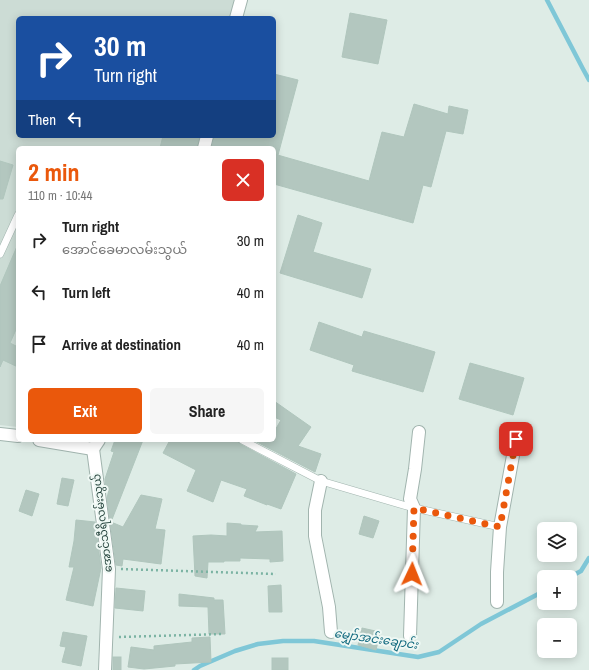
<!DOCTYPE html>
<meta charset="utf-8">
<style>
body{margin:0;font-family:"Archivo Narrow","Noto Sans Myanmar",sans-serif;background:#f6f6f6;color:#222;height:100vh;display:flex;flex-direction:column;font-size:15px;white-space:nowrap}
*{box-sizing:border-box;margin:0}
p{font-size:13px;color:#767676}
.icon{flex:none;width:22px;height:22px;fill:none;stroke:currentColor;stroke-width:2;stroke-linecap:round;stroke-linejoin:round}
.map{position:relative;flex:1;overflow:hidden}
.side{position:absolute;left:16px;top:146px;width:260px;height:296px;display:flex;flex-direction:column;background:#fff;border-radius:6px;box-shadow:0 2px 10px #0003}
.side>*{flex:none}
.hud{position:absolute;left:16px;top:16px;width:260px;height:122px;border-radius:6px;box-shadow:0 2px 10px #0003;background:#1a4fa0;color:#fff;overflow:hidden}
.tools{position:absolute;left:537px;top:522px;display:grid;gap:8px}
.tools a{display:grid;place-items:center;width:40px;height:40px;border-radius:6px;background:#fff;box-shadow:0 2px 10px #0003;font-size:20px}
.pin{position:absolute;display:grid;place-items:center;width:34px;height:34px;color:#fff;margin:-17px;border-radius:8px;box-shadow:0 2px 6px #0006}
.me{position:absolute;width:44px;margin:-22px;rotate:2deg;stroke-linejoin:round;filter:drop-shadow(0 0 3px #0008)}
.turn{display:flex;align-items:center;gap:14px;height:84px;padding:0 12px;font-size:18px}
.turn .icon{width:52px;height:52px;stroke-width:2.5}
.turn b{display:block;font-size:28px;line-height:34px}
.then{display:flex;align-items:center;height:38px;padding:0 12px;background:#0003;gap:8px;font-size:15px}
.round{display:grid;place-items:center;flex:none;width:42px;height:42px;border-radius:6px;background:#f6f6f6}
.headline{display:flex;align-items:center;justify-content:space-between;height:68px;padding:0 12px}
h1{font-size:24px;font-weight:700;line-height:30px;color:#ea580c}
.action{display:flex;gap:8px;margin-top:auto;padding:8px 12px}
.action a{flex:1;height:46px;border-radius:6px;background:#ea580c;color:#fff;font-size:16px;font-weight:700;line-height:46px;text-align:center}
.action a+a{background:#f6f6f6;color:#222}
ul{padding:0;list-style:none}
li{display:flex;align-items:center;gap:12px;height:52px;padding:0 12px}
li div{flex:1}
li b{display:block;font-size:15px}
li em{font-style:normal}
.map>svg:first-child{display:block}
</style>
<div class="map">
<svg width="589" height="670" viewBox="0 0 589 670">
<rect width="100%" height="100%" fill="#deece6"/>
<path fill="#ccdcd5" d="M 0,0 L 234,0 L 231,18 L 18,18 L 18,136 L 204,136 L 201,148 L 18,148 L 18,427 L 0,425 Z"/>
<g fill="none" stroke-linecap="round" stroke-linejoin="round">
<g stroke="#7fc7d7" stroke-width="4.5">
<path d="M 547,0 L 583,69 L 589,80"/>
<path d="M 570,577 L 581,571 L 589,558"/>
<path d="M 194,670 L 200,666 L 235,651 L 258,644 L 283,641 L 314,641 L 418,657 L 439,652 L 481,624 L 544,591"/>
</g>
</g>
<g fill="#b3c7bf" stroke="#b0c6bd">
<path d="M 350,13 L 387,20 L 378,64 L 342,57 Z"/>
<path d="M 274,74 L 298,80 L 278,155 L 274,154 L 274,148 L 212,148 L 214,136 L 274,136 Z"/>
<path d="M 414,104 L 448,114 L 449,106 L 468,110 L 463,134 L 446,131 L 431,187 L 423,185 L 413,223 L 274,184 L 274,154 L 369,181 L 382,132 L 404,137 Z"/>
<path d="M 163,136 L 199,136 L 197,148 L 160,148 Z"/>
<path d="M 0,161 L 13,165 L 3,199 L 0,199 Z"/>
<path d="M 298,215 L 322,223 L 313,252 L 371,269 L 362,298 L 280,273 Z"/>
<path d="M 18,244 L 18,325 L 10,343 L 18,347 L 18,367 L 3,360 L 0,367 L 0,286 Z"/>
<path d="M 319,322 L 362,337 L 364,331 L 435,352 L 423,392 L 352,371 L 354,365 L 310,350 Z"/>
<path d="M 470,363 L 524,378 L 513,415 L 459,399 Z"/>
<path d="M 274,401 L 311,427 L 298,446 L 321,454 L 315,472 L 253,440 L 274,440 L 274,432 L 281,420 L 274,417 Z"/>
<path d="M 115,440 L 143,440 L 111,522 L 123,527 L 141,495 L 162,499 L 155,529 L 165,530 L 161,564 L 123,559 L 122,566 L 116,565 L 107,498 L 109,490 L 106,489 L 105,479 L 114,452 L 111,451 Z"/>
<path d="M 170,440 L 237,440 L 238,442 L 240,444 L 296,474 L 281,509 L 267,504 L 267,505 L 244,496 L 247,489 L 221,480 L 213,502 L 187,491 L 196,470 L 163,453 Z"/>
<path d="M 62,478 L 74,480 L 68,506 L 57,504 Z"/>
<path d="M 26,490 L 39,494 L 32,516 L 19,511 Z"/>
<path d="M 364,516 L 379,521 L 373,538 L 359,534 Z"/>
<path d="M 76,520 L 95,522 L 101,568 L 93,606 L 66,600 L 74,567 L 69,567 L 74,541 Z"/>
<path d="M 227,523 L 241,524 L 241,525 L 258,526 L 255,532 L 282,531 L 283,561 L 270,562 L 270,559 L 240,558 L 240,561 L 224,561 L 224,562 L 208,562 L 207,578 L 195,576 L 193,536 L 211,535 L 227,536 Z"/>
<path d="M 281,585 L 282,612 L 269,612 L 268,586 Z"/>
<path d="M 116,588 L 145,591 L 143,611 L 115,608 Z"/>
<path d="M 179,594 L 214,598 L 214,600 L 223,600 L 225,634 L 209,634 L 208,607 L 179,606 Z"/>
<path d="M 362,628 L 380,632 L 376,650 L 358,645 Z"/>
<path d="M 63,632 L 87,636 L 81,666 L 62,662 L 66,647 L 60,646 Z"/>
<path d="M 210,637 L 211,662 L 175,664 L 175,666 L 144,669 L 128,667 L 131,647 L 154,650 L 154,646 L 192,642 L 192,638 Z"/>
<rect x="113" y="657" width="8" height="13"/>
<rect x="272" y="658" width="16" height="12"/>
</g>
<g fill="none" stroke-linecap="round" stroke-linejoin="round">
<g stroke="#a1b4ae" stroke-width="8">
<g id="service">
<path d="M 0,254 L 18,215"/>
<path d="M 242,440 L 321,481 L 410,507 L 500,527"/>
</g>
</g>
<g stroke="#a1b4ae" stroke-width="14">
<g id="minor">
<path d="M 236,18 L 241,0"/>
<path d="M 204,148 L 207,136"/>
<path d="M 0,434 L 18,436"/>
<path d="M 39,440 L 93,449 L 99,440"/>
<path d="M 93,449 L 109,569 L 105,670"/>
<path d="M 321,481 L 315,510 L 315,536 L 329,607 L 331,632"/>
<path d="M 497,602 L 497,572 L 500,527 L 516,439"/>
<path d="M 410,636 L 414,508 L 410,499 L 415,469 L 419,432"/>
</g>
</g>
<g stroke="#7bb3a3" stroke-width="2.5" stroke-dasharray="2 3" stroke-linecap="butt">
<path d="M 121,569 L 276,574"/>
<path d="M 119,637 L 223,634"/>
</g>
<use href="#service" stroke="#fff" stroke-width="7"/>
<use href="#minor" stroke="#fff" stroke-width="12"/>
</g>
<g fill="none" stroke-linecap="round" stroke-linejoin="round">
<path stroke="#ea580c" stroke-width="7" stroke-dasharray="0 12.6" d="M 412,574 L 414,508 L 500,527 L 516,439"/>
</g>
<g text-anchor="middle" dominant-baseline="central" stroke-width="4" stroke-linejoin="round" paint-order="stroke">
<g font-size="11" fill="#1e3d36" stroke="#eff8f4">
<text transform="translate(102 523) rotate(-97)">အောင်သီရိလမ်းသွယ်</text>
</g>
<g font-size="12" font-style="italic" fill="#126a7f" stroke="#eff8f4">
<text transform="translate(376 639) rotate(8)">မျှော်အင်းချောင်း</text>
</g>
</g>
</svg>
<div class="tools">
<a><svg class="icon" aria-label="layers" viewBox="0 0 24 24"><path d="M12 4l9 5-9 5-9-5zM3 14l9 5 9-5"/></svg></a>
<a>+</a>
<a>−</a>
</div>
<div class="pin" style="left:516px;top:439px;background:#d93025"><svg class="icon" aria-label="arrive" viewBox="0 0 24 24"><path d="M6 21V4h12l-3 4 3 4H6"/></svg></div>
<svg class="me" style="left:412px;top:574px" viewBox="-20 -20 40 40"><path d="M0-17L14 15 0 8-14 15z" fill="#ea580c" stroke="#fff" stroke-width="4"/></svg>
<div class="hud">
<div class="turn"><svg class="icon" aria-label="right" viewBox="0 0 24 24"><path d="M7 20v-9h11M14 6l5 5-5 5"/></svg><div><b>30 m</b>Turn right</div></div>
<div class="then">Then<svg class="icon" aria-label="left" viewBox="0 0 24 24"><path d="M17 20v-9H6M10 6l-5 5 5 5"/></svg></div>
</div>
<section class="side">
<div class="headline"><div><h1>2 min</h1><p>110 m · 10:44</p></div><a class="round" style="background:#d93025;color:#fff"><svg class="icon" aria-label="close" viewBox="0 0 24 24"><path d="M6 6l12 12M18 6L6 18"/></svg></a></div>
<ul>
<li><svg class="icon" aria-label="right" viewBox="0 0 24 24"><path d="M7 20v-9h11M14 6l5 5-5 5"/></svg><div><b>Turn right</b><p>အောင်ခေမာလမ်းသွယ်</p></div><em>30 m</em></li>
<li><svg class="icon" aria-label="left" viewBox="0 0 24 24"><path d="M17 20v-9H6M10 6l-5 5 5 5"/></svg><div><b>Turn left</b></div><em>40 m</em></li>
<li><svg class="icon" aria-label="arrive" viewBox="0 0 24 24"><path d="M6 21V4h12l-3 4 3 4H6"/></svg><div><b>Arrive at destination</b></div><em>40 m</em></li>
</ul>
<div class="action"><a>Exit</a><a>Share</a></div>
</section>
</div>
